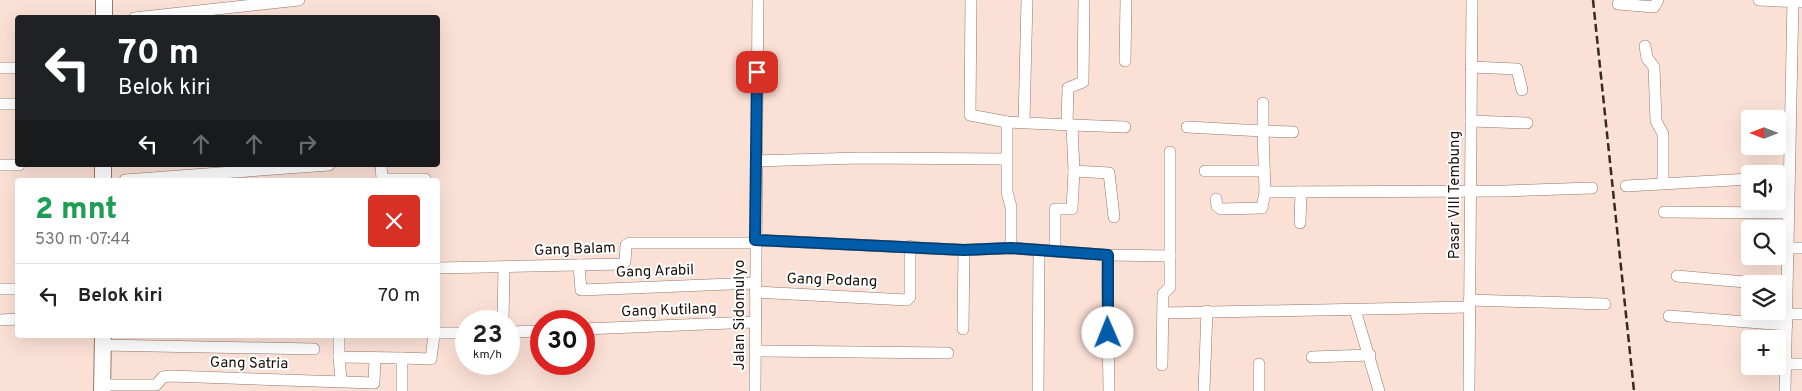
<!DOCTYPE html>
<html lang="id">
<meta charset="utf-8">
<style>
body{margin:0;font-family:Overpass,sans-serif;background:#f2f2f2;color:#222;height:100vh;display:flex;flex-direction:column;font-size:19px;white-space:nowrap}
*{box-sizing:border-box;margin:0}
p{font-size:16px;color:#767676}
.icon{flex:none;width:28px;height:28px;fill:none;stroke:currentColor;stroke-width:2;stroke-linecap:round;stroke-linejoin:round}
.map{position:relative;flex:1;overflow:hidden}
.drawer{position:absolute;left:15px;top:178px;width:425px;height:160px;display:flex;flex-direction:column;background:#fff;border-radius:5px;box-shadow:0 5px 20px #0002}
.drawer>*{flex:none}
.hud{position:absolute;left:15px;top:15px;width:425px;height:152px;border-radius:5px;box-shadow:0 5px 20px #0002;background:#202124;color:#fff;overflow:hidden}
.needle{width:32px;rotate:270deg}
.controls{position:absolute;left:1741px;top:110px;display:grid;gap:10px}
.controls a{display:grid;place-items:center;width:45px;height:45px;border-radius:5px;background:#fff;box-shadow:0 5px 20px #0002;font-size:25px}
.speed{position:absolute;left:455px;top:310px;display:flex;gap:10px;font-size:25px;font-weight:700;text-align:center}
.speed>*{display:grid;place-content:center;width:65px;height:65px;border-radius:50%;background:#fff;box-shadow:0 5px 20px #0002;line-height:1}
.speed small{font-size:12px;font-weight:400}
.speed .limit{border:8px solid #d22;background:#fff;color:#111}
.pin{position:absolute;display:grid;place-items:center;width:42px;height:42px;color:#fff;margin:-21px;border-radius:10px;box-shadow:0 2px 8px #0006}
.me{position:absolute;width:55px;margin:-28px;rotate:359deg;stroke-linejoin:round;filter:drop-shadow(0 0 4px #0008)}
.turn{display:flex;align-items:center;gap:18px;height:105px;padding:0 20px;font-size:22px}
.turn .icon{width:65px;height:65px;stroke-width:2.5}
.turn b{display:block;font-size:35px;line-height:42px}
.lanes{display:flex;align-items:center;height:48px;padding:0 20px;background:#0003;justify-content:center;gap:25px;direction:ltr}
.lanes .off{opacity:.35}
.round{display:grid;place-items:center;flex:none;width:52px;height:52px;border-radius:5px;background:#f2f2f2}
.overview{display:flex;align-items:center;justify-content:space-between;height:85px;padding:0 20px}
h1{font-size:30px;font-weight:800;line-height:38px;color:#1e9e55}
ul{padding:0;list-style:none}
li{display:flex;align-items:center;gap:15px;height:65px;padding:0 20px;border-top:1px solid #e0e0e0}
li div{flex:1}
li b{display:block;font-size:19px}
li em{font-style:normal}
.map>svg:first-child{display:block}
</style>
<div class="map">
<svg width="1802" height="391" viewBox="0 0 1802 391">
<rect width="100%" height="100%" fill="#fbe0d5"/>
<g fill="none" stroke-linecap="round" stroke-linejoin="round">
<g stroke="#95776b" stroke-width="12">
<g id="minor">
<path d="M 971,0 L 970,115 L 1007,122 L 1072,125 L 1074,171 L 1109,173 L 1114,217"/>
<path d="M 1759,0 L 1802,2"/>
<path d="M 1618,4 L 1654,7 L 1658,0"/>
<path d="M 134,18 L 299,0"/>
<path d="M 1645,46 L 1647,58 L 1654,67 L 1656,121 L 1663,134 L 1663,182"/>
<path d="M 1125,61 L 1126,0"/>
<path d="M 1471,67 L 1517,69 L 1522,90"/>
<path d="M 0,68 L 18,68"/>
<path d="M 0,104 L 18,104"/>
<path d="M 1024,121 L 1027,0"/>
<path d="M 1471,121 L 1527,123"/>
<path d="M 1007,122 L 1007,192 L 1011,207 L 1011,248"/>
<path d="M 1067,125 L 1068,88 L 1083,82 L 1084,0"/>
<path d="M 1072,125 L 1125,127"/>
<path d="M 1187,127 L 1263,131 L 1263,103"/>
<path d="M 756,161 L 861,158 L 1006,159"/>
<path d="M 0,165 L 19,165"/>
<path d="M 381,165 L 382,179 L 425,179"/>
<path d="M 1205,171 L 1264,171"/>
<path d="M 125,180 L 329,165"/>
<path d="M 1626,186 L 1750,179"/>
<path d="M 1265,192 L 1505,191 L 1592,188"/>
<path d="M 1216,199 L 1217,206 L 1221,209 L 1262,208 L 1265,192 L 1263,131 L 1293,132"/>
<path d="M 1664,212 L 1788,213"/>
<path d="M 1300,223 L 1301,192"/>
<path d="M 755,240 L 964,250 L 1011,248 L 1107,255 L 1170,256"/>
<path d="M 1789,248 L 1802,248"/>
<path d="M 1055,251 L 1055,209 L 1072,209 L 1074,171"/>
<path d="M 1107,255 L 1109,391"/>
<path d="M 579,265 L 581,290 L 756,283"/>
<path d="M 438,268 L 622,264 L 625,262 L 626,245 L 630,243 L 755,243"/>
<path d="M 1677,276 L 1768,284"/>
<path d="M 0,289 L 18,289"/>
<path d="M 755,292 L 907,300 L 910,297 L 910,246"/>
<path d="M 1469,300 L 1605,304"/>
<path d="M 1355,310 L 1379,391"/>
<path d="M 1163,313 L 1469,307"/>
<path d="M 1787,314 L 1802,314"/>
<path d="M 1669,316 L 1787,325"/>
<path d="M 0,320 L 18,319"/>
<path d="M 503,321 L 504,267"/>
<path d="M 584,329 L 755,322"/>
<path d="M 963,329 L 964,250"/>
<path d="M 509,332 L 541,331"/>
<path d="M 438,333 L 466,333"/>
<path d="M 339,335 L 339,357 L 402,358"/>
<path d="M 102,345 L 314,349"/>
<path d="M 755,351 L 948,353"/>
<path d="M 339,357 L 341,380"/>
<path d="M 1312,357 L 1370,355"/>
<path d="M 1259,364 L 1259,391"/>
<path d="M 1786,364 L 1802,364"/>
<path d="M 1162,365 L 1163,294 L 1170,287 L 1170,152"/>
<path d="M 102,385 L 156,385 L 163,377 L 170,376 L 374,383 L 375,358"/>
<path d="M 402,391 L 402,358 L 431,359 L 434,335"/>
<path d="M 755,391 L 758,0"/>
<path d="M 1038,391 L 1039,250"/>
<path d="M 1204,391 L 1207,311"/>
<path d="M 1469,391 L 1472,0"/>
<path d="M 1785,391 L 1793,0"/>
</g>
</g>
<g stroke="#95776b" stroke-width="18">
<g id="highway">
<path d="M 104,18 L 104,0"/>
<path d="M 103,180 L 103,165"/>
<path d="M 102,391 L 103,335"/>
</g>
</g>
<use href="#minor" stroke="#fff" stroke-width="11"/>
<use href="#highway" stroke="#fff" stroke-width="16"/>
<path stroke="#372a25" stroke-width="2.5" stroke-dasharray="8 4" stroke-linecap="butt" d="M 1593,0 L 1634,391"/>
</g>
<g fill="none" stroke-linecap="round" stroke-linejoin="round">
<g stroke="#013c6e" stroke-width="12">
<path id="route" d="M 757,72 L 755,240 L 964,250 L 1011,248 L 1108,255 L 1108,333"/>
</g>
<use href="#route" stroke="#015caa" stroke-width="9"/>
</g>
<g text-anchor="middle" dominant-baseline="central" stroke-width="4" stroke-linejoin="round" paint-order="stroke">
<g font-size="15" fill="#1a0f0b" stroke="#fff">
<text transform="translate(1455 195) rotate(-90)">Pasar VIII Tembung</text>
<text transform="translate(575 250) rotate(-2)">Gang Balam</text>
<text transform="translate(655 272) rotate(-2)">Gang Arabil</text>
<text transform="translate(832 281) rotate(2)">Gang Podang</text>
<text transform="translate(669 311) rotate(-2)">Gang Kutilang</text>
<text transform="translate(740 315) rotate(-90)">Jalan Sidomulyo</text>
<text transform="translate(249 364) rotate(1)">Gang Satria</text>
</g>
</g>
</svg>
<div class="controls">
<a><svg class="needle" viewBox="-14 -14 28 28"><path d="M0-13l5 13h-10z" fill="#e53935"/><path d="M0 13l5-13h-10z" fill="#767676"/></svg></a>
<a><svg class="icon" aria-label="sound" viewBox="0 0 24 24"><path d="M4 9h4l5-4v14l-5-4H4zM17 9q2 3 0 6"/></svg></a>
<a><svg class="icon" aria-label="search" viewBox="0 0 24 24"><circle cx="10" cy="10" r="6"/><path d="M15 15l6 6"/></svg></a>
<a><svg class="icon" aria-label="layers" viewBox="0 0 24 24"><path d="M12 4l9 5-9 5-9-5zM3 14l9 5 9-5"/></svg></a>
<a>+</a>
</div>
<div class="speed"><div>23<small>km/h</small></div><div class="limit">30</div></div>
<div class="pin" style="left:757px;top:72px;background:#d93025"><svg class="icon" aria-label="arrive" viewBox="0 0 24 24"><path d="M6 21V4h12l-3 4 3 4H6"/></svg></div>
<svg class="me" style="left:1108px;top:333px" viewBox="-20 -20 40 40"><circle r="19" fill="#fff"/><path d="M0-13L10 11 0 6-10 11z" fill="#015caa"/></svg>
<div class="hud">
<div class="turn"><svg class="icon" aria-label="left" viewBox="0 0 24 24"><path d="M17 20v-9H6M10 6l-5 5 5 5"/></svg><div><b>70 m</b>Belok kiri</div></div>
<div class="lanes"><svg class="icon" aria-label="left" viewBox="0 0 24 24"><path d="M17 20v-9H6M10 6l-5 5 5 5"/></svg><svg class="icon off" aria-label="ahead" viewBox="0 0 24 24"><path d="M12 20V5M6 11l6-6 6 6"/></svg><svg class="icon off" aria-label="ahead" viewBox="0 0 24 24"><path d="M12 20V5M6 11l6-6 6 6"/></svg><svg class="icon off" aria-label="right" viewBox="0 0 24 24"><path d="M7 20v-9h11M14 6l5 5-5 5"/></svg></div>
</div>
<section class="drawer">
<div class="overview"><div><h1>2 mnt</h1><p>530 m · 07:44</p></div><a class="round" style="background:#d93025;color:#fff"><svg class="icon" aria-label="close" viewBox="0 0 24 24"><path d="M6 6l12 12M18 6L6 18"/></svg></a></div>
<ul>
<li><svg class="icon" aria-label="left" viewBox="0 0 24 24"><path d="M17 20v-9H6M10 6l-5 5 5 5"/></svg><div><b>Belok kiri</b></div><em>70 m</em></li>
</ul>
</section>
</div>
